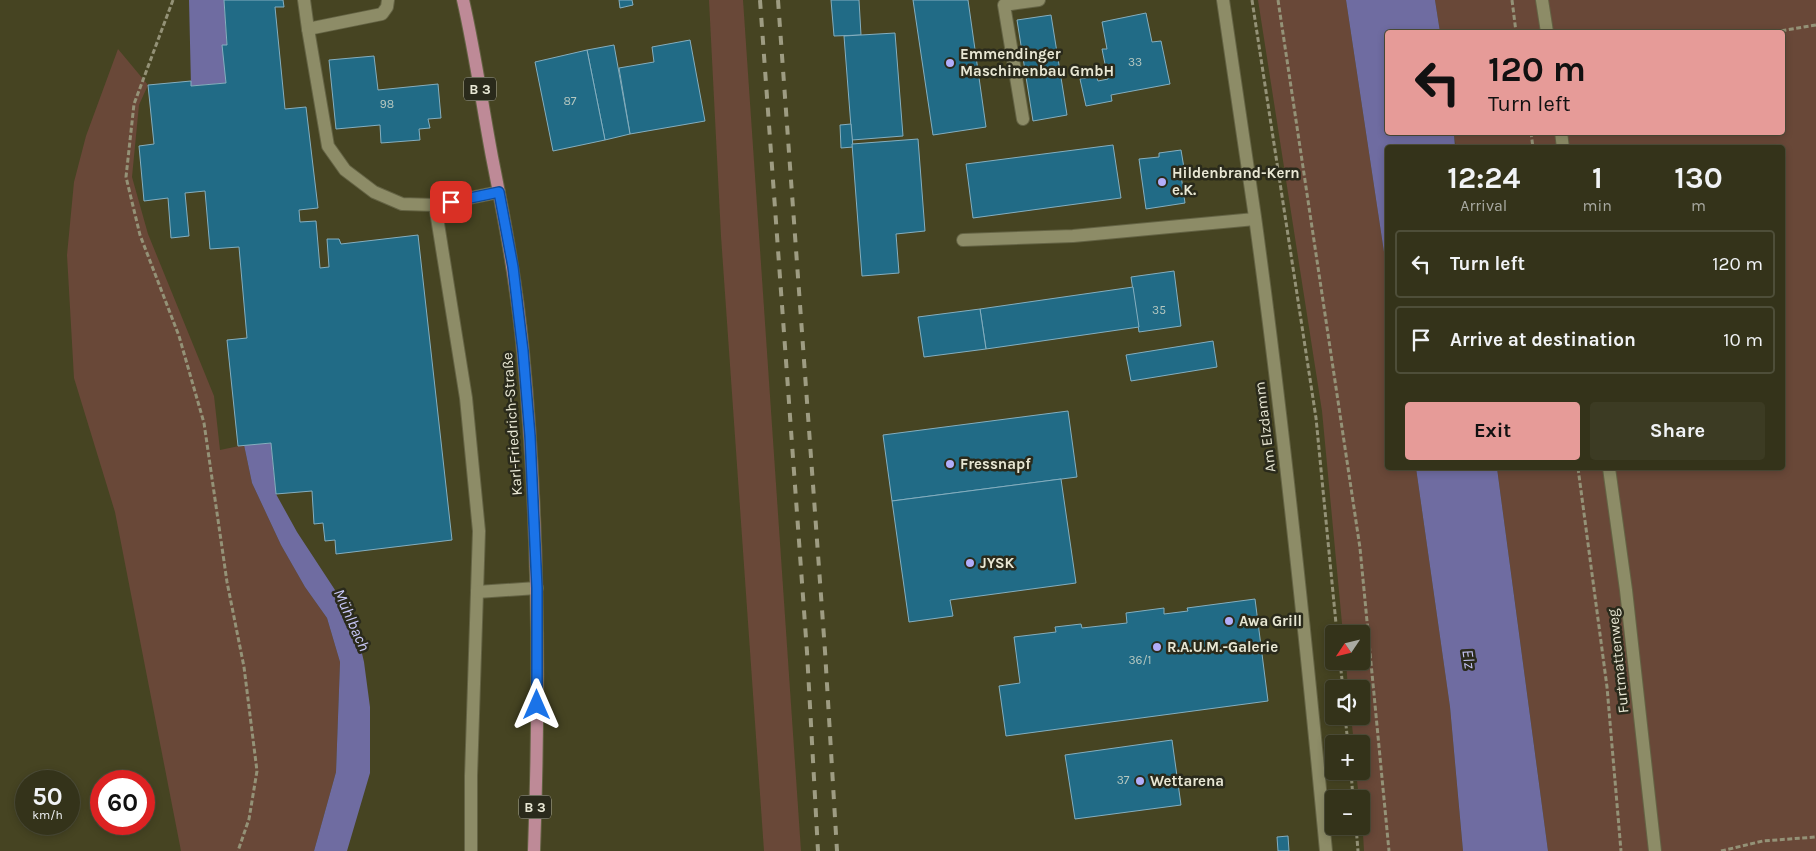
<!DOCTYPE html>
<meta charset="utf-8">
<style>
body{margin:0;font-family:Karla,sans-serif;background:#3c3b23;color:#f1f3f6;height:100vh;display:flex;flex-direction:column;font-size:19px;white-space:nowrap}
*{box-sizing:border-box;margin:0}
p{font-size:16px;color:#a9aaa2}
.icon{flex:none;width:28px;height:28px;fill:none;stroke:currentColor;stroke-width:2;stroke-linecap:round;stroke-linejoin:round}
.map{position:relative;flex:1;overflow:hidden}
.panel{position:absolute;left:1385px;top:145px;width:400px;height:325px;display:flex;flex-direction:column;background:#34331a;border-radius:5px;box-shadow:0 2px 8px #0003,0 0 0 1px #4e4e39}
.panel>*{flex:none}
.guide{position:absolute;left:1385px;top:30px;width:400px;height:105px;border-radius:5px;box-shadow:0 2px 8px #0003,0 0 0 1px #4e4e39;background:#e69b98;color:#111;overflow:hidden}
.needle{width:32px;rotate:235deg}
.buttons{position:absolute;left:1325px;top:625px;display:grid;gap:10px}
.buttons a{display:grid;place-items:center;width:45px;height:45px;border-radius:5px;background:#34331a;box-shadow:0 2px 8px #0003,0 0 0 1px #4e4e39;font-size:25px}
.speed{position:absolute;left:15px;top:770px;display:flex;gap:10px;font-size:25px;font-weight:700;text-align:center}
.speed>*{display:grid;place-content:center;width:65px;height:65px;border-radius:50%;background:#34331a;box-shadow:0 2px 8px #0003,0 0 0 1px #4e4e39;line-height:1}
.speed small{font-size:12px;font-weight:400}
.speed .limit{border:8px solid #d22;background:#fff;color:#111}
.pin{position:absolute;display:grid;place-items:center;width:42px;height:42px;color:#fff;margin:-21px;border-radius:10px;box-shadow:0 2px 8px #0006}
.me{position:absolute;width:55px;margin:-28px;rotate:0deg;stroke-linejoin:round;filter:drop-shadow(0 0 4px #0008)}
.turn{display:flex;align-items:center;gap:18px;height:105px;padding:0 20px;font-size:22px}
.turn .icon{width:65px;height:65px;stroke-width:2.5}
.turn b{display:block;font-size:35px;line-height:42px}
.eta{display:flex;justify-content:space-evenly;align-items:center;height:85px;text-align:center}
.eta b{font-size:30px;font-weight:700;line-height:35px}
.primary-button{display:flex;gap:10px;margin-top:auto;padding:10px 20px}
.primary-button a{flex:1;height:58px;border-radius:5px;background:#e69b98;color:#111;font-size:20px;font-weight:700;line-height:58px;text-align:center}
.primary-button a+a{background:#3c3b23;color:#f1f3f6}
ul{padding:0;list-style:none}
li{display:flex;align-items:center;gap:15px;height:68px;margin:0 10px 8px;padding:0 10px;border:2px solid #4e4e39;border-radius:5px}
li div{flex:1}
li b{display:block;font-size:19px}
li em{font-style:normal}
.map>svg:first-child{display:block}
</style>
<div class="map">
<svg width="1816" height="851" viewBox="0 0 1816 851">
<rect width="100%" height="100%" fill="#464422"/>
<g fill="#694838">
<path d="M 709,0 L 743,0 L 801,851 L 764,851 L 721,236 Z"/>
<path d="M 1258,0 L 1346,0 L 1387,272 L 1388,468 L 1416,468 L 1450,707 L 1463,851 L 1364,851 L 1361,799 L 1359,799 L 1356,771 L 1361,771 L 1361,744 L 1354,744 L 1351,716 L 1361,716 L 1361,689 L 1348,689 L 1346,661 L 1361,661 L 1361,634 L 1343,634 L 1322,411 Z"/>
<path d="M 1435,0 L 1816,0 L 1816,851 L 1548,851 L 1497,468 L 1782,468 L 1782,148 L 1456,148 L 1454,133 L 1782,132 L 1782,32 L 1440,32 Z"/>
<path d="M 118,49 L 148,85 L 139,105 L 132,177 L 148,234 L 214,396 L 220,450 L 244,445 L 252,483 L 281,545 L 305,587 L 327,618 L 340,662 L 336,772 L 314,851 L 181,851 L 115,512 L 74,378 L 67,255 L 74,182 L 86,136 Z"/>
</g>
<g fill="#6f6ca1">
<path d="M 189,0 L 224,0 L 227,45 L 223,45 L 226,83 L 191,86 Z"/>
<path d="M 1346,0 L 1435,0 L 1440,32 L 1388,32 L 1388,132 L 1454,133 L 1455,147 L 1388,148 L 1387,272 Z"/>
<path d="M 271,443 L 276,494 L 297,532 L 354,619 L 364,662 L 370,707 L 370,773 L 347,851 L 314,851 L 336,772 L 340,662 L 327,618 L 305,587 L 281,545 L 252,483 L 244,445 Z"/>
<path d="M 1416,468 L 1497,468 L 1548,851 L 1463,851 L 1450,707 Z"/>
</g>
<g fill="#216b86" stroke="#84aebf">
<path d="M 224,0 L 283,0 L 284,7 L 275,7 L 285,109 L 306,107 L 318,208 L 299,210 L 300,222 L 316,221 L 320,268 L 329,267 L 327,239 L 339,239 L 341,244 L 418,235 L 452,540 L 336,554 L 335,540 L 325,541 L 323,523 L 314,524 L 312,491 L 276,494 L 271,443 L 238,446 L 227,340 L 247,338 L 239,247 L 210,249 L 205,191 L 185,193 L 189,236 L 171,238 L 168,198 L 144,201 L 139,146 L 154,144 L 148,85 L 191,81 L 191,86 L 226,83 L 222,45 L 227,45 Z"/>
<path d="M 619,0 L 632,0 L 633,5 L 620,8 Z"/>
<path d="M 831,0 L 859,0 L 861,35 L 834,36 Z"/>
<path d="M 913,0 L 968,0 L 986,127 L 933,135 Z"/>
<path d="M 1146,13 L 1152,42 L 1161,41 L 1170,84 L 1111,95 L 1112,101 L 1086,106 L 1080,79 L 1096,76 L 1098,81 L 1108,79 L 1102,49 L 1107,49 L 1102,22 Z"/>
<path d="M 1051,15 L 1067,115 L 1033,121 L 1017,20 Z"/>
<path d="M 895,33 L 903,136 L 852,140 L 844,36 Z"/>
<path d="M 690,40 L 705,121 L 630,134 L 619,68 L 654,62 L 652,47 Z"/>
<path d="M 614,45 L 630,134 L 605,140 L 587,50 Z"/>
<path d="M 587,50 L 605,140 L 553,151 L 535,62 Z"/>
<path d="M 374,56 L 378,90 L 438,84 L 441,118 L 428,119 L 430,128 L 419,129 L 420,140 L 381,143 L 380,125 L 336,129 L 329,60 Z"/>
<path d="M 851,124 L 853,147 L 841,148 L 840,125 Z"/>
<path d="M 918,139 L 925,231 L 896,234 L 899,273 L 862,276 L 852,144 Z"/>
<path d="M 1113,145 L 1121,198 L 973,218 L 966,164 Z"/>
<path d="M 1181,150 L 1185,174 L 1181,175 L 1185,203 L 1146,209 L 1139,159 L 1159,157 L 1159,153 Z"/>
<path d="M 1174,271 L 1181,326 L 1139,332 L 1131,277 Z"/>
<path d="M 1133,287 L 1139,327 L 986,349 L 980,309 Z"/>
<path d="M 980,309 L 986,349 L 924,357 L 918,317 Z"/>
<path d="M 1213,341 L 1217,367 L 1131,381 L 1126,355 Z"/>
<path d="M 1068,411 L 1077,477 L 892,501 L 883,435 Z"/>
<path d="M 1061,479 L 1076,583 L 950,600 L 953,616 L 909,622 L 892,501 Z"/>
<path d="M 1255,599 L 1268,701 L 1006,736 L 999,686 L 1020,683 L 1014,637 L 1056,632 L 1055,627 L 1081,624 L 1082,628 L 1127,623 L 1126,613 L 1164,608 L 1164,614 L 1188,611 L 1187,608 Z"/>
<path d="M 1172,740 L 1181,805 L 1075,819 L 1065,755 Z"/>
<path d="M 1288,836 L 1289,851 L 1278,851 L 1277,837 Z"/>
</g>
<g fill="none" stroke-linecap="round" stroke-linejoin="round">
<g stroke="#646344" stroke-width="14">
<g id="lane">
<path d="M 304,0 L 308,29 L 328,146 L 345,170 L 374,192 L 402,204 L 435,205 L 499,192"/>
<path d="M 1542,0 L 1547,32"/>
<path d="M 308,29 L 382,14 L 387,7 L 388,0"/>
<path d="M 1023,119 L 1004,5 L 1039,0"/>
<path d="M 1561,132 L 1563,148"/>
<path d="M 435,205 L 466,398 L 479,531 L 471,776 L 471,851"/>
<path d="M 963,240 L 1073,236 L 1255,219"/>
<path d="M 1609,468 L 1626,590 L 1655,851"/>
<path d="M 477,592 L 537,588"/>
</g>
</g>
<g stroke="#646344" stroke-width="14">
<path id="secondary" d="M 1223,0 C 1233,72 1245,145 1255,217 C 1284,428 1306,640 1326,851"/>
</g>
<g stroke="#646344" stroke-width="14">
<path id="primary" d="M 463,0 C 475,52 482,104 492,157 C 505,222 517,286 523,352 C 539,518 540,685 534,851"/>
</g>
<g stroke="#949277" stroke-width="3" stroke-dasharray="5 2.5" stroke-linecap="butt">
<path d="M 173,0 L 134,104 L 126,177 L 140,235 L 179,336 L 204,423 L 227,582 L 244,667 L 257,771 L 249,819 L 238,851"/>
<path d="M 1252,0 L 1316,418 L 1337,634"/>
<path d="M 1278,0 L 1360,548 L 1389,851"/>
<path d="M 1512,0 L 1516,32"/>
<path d="M 1774,32 L 1816,25"/>
<path d="M 1531,132 L 1533,148"/>
<path d="M 1578,468 L 1607,687 L 1621,851"/>
<path d="M 1340,661 L 1343,689"/>
<path d="M 1345,716 L 1348,744"/>
<path d="M 1351,771 L 1353,799"/>
<path d="M 1356,826 L 1358,851"/>
<path d="M 1721,851 L 1763,841 L 1816,837"/>
</g>
<use href="#lane" stroke="#8d8c67" stroke-width="12"/>
<use href="#secondary" stroke="#8d8c67" stroke-width="12"/>
<use href="#primary" stroke="#be8a97" stroke-width="12"/>
<g stroke="#9e9c82" stroke-width="4" stroke-dasharray="9 9" stroke-linecap="butt">
<path d="M 760,0 L 807,652 L 818,851"/>
<path d="M 778,0 L 825,651 L 837,851"/>
</g>
</g>
<g fill="none" stroke-linecap="round" stroke-linejoin="round">
<g stroke="#114b97" stroke-width="12">
<path id="route" d="M 451,202 L 499,192 L 513,267 L 523,351 L 530,436 L 537,588 L 537,705"/>
</g>
<use href="#route" stroke="#1a73e8" stroke-width="9"/>
</g>
<g fill="#b2adfa" stroke="#2a2a1b" stroke-width="2">
<circle cx="950" cy="63" r="5"/>
<circle cx="1162" cy="182" r="5"/>
<circle cx="950" cy="464" r="5"/>
<circle cx="970" cy="563" r="5"/>
<circle cx="1229" cy="621" r="5"/>
<circle cx="1157" cy="647" r="5"/>
<circle cx="1140" cy="781" r="5"/>
</g>
<g text-anchor="middle" dominant-baseline="central" stroke-width="5" stroke-linejoin="round" paint-order="stroke">
<g font-size="12" fill="#b6c8c0">
<text x="1135" y="62">33</text>
<text x="570" y="101">87</text>
<text x="387" y="104">98</text>
<text x="1159" y="310">35</text>
<text x="1140" y="660">36/1</text>
<text x="1123" y="780">37</text>
</g>
<g fill="#2a2a1b" stroke="#afae9c" stroke-width="1">
<rect x="464" y="77.5" width="32" height="23" rx="4"/>
<rect x="519" y="795.5" width="32" height="23" rx="4"/>
</g>
<g font-size="14" font-weight="bold" fill="#e8e7d4">
<text x="480" y="89">B 3</text>
<text x="535" y="807">B 3</text>
</g>
<g font-size="15" font-weight="bold" fill="#e8e7d4" stroke="#2a2a1b" text-anchor="start">
<text x="960" y="54">Emmendinger<tspan x="960" dy="17">Maschinenbau GmbH</tspan></text>
<text x="1172" y="173">Hildenbrand-Kern<tspan x="1172" dy="17">e.K.</tspan></text>
<text x="960" y="464">Fressnapf</text>
<text x="980" y="563">JYSK</text>
<text x="1239" y="621">Awa Grill</text>
<text x="1167" y="647">R.A.U.M.-Galerie</text>
<text x="1150" y="781">Wettarena</text>
</g>
<g font-size="15" fill="#e8e7d4" stroke="#2a2a1b">
<text transform="translate(512 424) rotate(-94)">Karl-Friedrich-Straße</text>
<text transform="translate(1265 427) rotate(-97)">Am Elzdamm</text>
<text transform="translate(1618 661) rotate(-96)">Furtmattenweg</text>
</g>
<g font-size="16" font-style="italic" fill="#c8c7f7" stroke="#2a2a1b">
<text transform="translate(352 620) rotate(66)">Mühlbach</text>
<text transform="translate(1469 659) rotate(82)">Elz</text>
</g>
</g>
</svg>
<div class="buttons">
<a><svg class="needle" viewBox="-14 -14 28 28"><path d="M0-13l5 13h-10z" fill="#e53935"/><path d="M0 13l5-13h-10z" fill="#a9aaa2"/></svg></a>
<a><svg class="icon" aria-label="sound" viewBox="0 0 24 24"><path d="M4 9h4l5-4v14l-5-4H4zM17 9q2 3 0 6"/></svg></a>
<a>+</a>
<a>−</a>
</div>
<div class="speed"><div>50<small>km/h</small></div><div class="limit">60</div></div>
<div class="pin" style="left:451px;top:202px;background:#d93025"><svg class="icon" aria-label="arrive" viewBox="0 0 24 24"><path d="M6 21V4h12l-3 4 3 4H6"/></svg></div>
<svg class="me" style="left:537px;top:705px" viewBox="-20 -20 40 40"><path d="M0-17L14 15 0 8-14 15z" fill="#1a73e8" stroke="#fff" stroke-width="4"/></svg>
<div class="guide">
<div class="turn"><svg class="icon" aria-label="left" viewBox="0 0 24 24"><path d="M17 20v-9H6M10 6l-5 5 5 5"/></svg><div><b>120 m</b>Turn left</div></div>
</div>
<section class="panel">
<div class="eta">
<div><b>12:24</b><p>Arrival</p></div>
<div><b>1</b><p>min</p></div>
<div><b>130</b><p>m</p></div>
</div>
<ul>
<li><svg class="icon" aria-label="left" viewBox="0 0 24 24"><path d="M17 20v-9H6M10 6l-5 5 5 5"/></svg><div><b>Turn left</b></div><em>120 m</em></li>
<li><svg class="icon" aria-label="arrive" viewBox="0 0 24 24"><path d="M6 21V4h12l-3 4 3 4H6"/></svg><div><b>Arrive at destination</b></div><em>10 m</em></li>
</ul>
<div class="primary-button"><a>Exit</a><a>Share</a></div>
</section>
</div>
